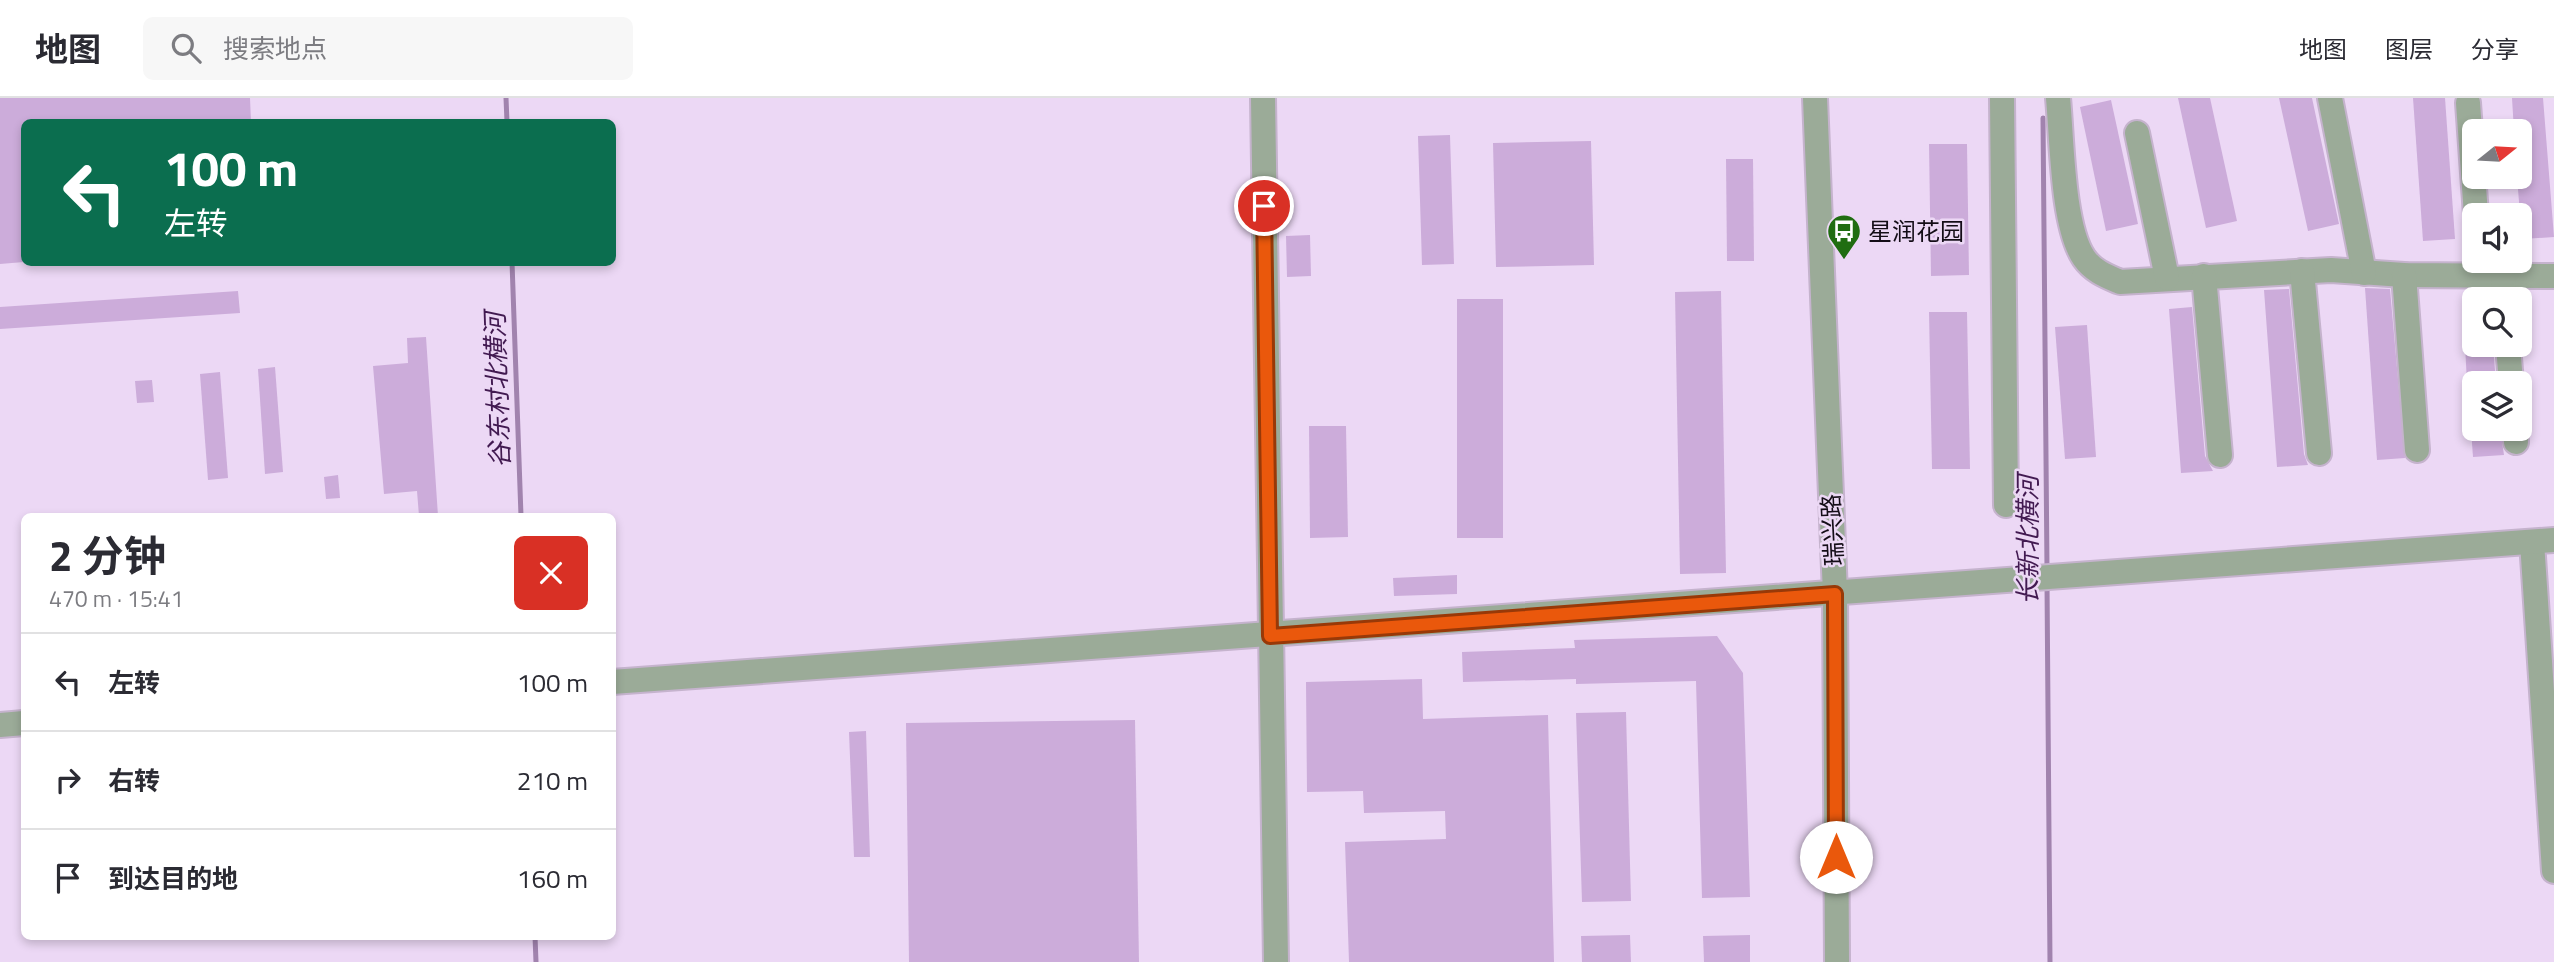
<!DOCTYPE html>
<html lang="zh">
<meta charset="utf-8">
<style>
body{margin:0;font-family:"Titillium Web","Noto Sans SC",sans-serif;background:#f7f7f7;color:#2b2b33;height:100vh;display:flex;flex-direction:column;font-size:26px;white-space:nowrap}
*{box-sizing:border-box;margin:0}
p{font-size:23px;color:#7c7c81}
.icon{flex:none;width:38px;height:38px;fill:none;stroke:currentColor;stroke-width:2;stroke-linecap:round;stroke-linejoin:round}
.map{position:relative;flex:1;overflow:hidden}
.side{position:absolute;left:21px;top:415px;width:595px;height:427px;display:flex;flex-direction:column;background:#fff;border-radius:10px;box-shadow:0 4px 10px #0003}
.side>*{flex:none}
.hud{position:absolute;left:21px;top:21px;width:595px;height:147px;border-radius:10px;box-shadow:0 4px 10px #0003;background:#0b6e4f;color:#fff;overflow:hidden}
.needle{width:46px;rotate:72deg}
.buttons{position:absolute;left:2462px;top:21px;display:grid;gap:14px}
.buttons a{display:grid;place-items:center;width:70px;height:70px;border-radius:10px;background:#fff;box-shadow:0 4px 10px #0003;font-size:35px}
.pin{position:absolute;display:grid;place-items:center;width:60px;height:60px;color:#fff;margin:-30px;border:4px solid #fff;border-radius:50%;box-shadow:0 2px 7px #0007}
.me{position:absolute;width:77px;margin:-38px;rotate:0deg;stroke-linejoin:round;filter:drop-shadow(0 0 5px #0008)}
.turn{display:flex;align-items:center;gap:24px;height:147px;padding:0 28px;font-size:32px}
.turn .icon{width:91px;height:91px;stroke-width:2.5}
.turn b{display:block;font-size:49px;line-height:60px}
.round{display:grid;place-items:center;flex:none;width:74px;height:74px;border-radius:10px;background:#f7f7f7}
.headline{display:flex;align-items:center;justify-content:space-between;height:119px;padding:0 28px}
h1{font-size:42px;font-weight:700;line-height:52px}
ul{padding:0;list-style:none}
li{display:flex;align-items:center;gap:21px;height:98px;padding:0 28px;border-top:2px solid #e1e1e2}
li div{flex:1}
li b{display:block;font-size:26px}
li em{font-style:normal}
header{display:flex;align-items:center;gap:42px;box-sizing:border-box;height:98px;padding:0 35px;background:#fff;border-bottom:2px solid #e1e1e2}
header strong{font-size:33px}
nav{display:flex;gap:38px;margin-inline-start:auto;font-size:24px}
.search{width:490px;height:63px;background:#f7f7f7;display:flex;align-items:center;gap:18px;box-sizing:border-box;padding:0 24px;border-radius:10px;color:#7c7c81;font-size:26px}
.map>svg:first-child{display:block}
</style>
<header>
<strong>地图</strong>
<div class="search"><svg class="icon" aria-label="search" viewBox="0 0 24 24"><circle cx="10" cy="10" r="6"/><path d="M15 15l6 6"/></svg>搜索地点</div>
<nav><a>地图</a><a>图层</a><a>分享</a></nav>
</header>
<div class="map">
<svg width="2554" height="864" viewBox="0 0 2554 864">
<rect width="100%" height="100%" fill="#ecd8f5"/>
<g fill="none" stroke-linecap="round" stroke-linejoin="round">
<g stroke="#a183ae" stroke-width="5">
<path d="M 506,0 L 507,24"/>
<path d="M 2043,20 L 2047,472"/>
<path d="M 512,164 L 521,418"/>
<path d="M 2047,486 L 2050,864"/>
<path d="M 535,838 L 536,864"/>
</g>
</g>
<g fill="#ccacda">
<path d="M 0,0 L 250,0 L 251,24 L 24,24 L 24,164 L 0,166 Z"/>
<path d="M 2178,0 L 2210,0 L 2237,123 L 2206,130 Z"/>
<path d="M 2279,0 L 2312,0 L 2339,126 L 2308,133 Z"/>
<path d="M 2413,0 L 2445,0 L 2455,141 L 2423,143 Z"/>
<path d="M 2512,0 L 2543,0 L 2554,139 L 2522,141 L 2517,79 L 2520,79 L 2520,33 L 2514,33 Z"/>
<path d="M 2111,2 L 2138,126 L 2106,133 L 2080,9 Z"/>
<path d="M 1450,37 L 1454,166 L 1422,167 L 1418,38 Z"/>
<path d="M 1591,43 L 1594,167 L 1496,169 L 1493,45 Z"/>
<path d="M 1929,46 L 1967,46 L 1969,177 L 1931,178 Z"/>
<path d="M 1726,61 L 1753,61 L 1754,163 L 1727,163 Z"/>
<path d="M 1310,137 L 1311,178 L 1287,179 L 1286,138 Z"/>
<path d="M 2365,190 L 2390,191 L 2405,360 L 2377,362 Z"/>
<path d="M 2289,191 L 2304,356 L 2308,367 L 2277,369 L 2264,192 Z"/>
<path d="M 238,193 L 240,215 L 0,231 L 0,209 Z"/>
<path d="M 1721,193 L 1726,475 L 1680,476 L 1675,194 Z"/>
<rect x="1457" y="201" width="46" height="239"/>
<path d="M 2192,209 L 2205,358 L 2213,373 L 2181,375 L 2169,211 Z"/>
<path d="M 1929,214 L 1967,214 L 1970,371 L 1932,371 Z"/>
<path d="M 2087,227 L 2096,359 L 2065,361 L 2055,229 Z"/>
<path d="M 426,239 L 438,418 L 419,418 L 417,393 L 384,396 L 373,268 L 408,265 L 407,240 Z"/>
<path d="M 2465,247 L 2493,247 L 2496,285 L 2467,285 Z"/>
<path d="M 275,269 L 283,374 L 265,376 L 258,271 Z"/>
<path d="M 220,274 L 228,380 L 208,382 L 200,276 Z"/>
<path d="M 152,282 L 154,304 L 137,305 L 135,283 Z"/>
<path d="M 1309,328 L 1346,328 L 1348,439 L 1310,440 Z"/>
<path d="M 2471,331 L 2500,331 L 2504,357 L 2473,359 Z"/>
<path d="M 338,377 L 340,400 L 326,401 L 324,379 Z"/>
<path d="M 1457,477 L 1457,496 L 1394,498 L 1393,480 Z"/>
<path d="M 1717,538 L 1743,575 L 1750,799 L 1702,800 L 1696,583 L 1576,586 L 1576,581 L 1463,584 L 1462,554 L 1575,550 L 1574,542 Z"/>
<path d="M 1422,581 L 1423,621 L 1548,617 L 1554,864 L 1349,864 L 1345,744 L 1446,741 L 1445,713 L 1364,715 L 1363,693 L 1307,694 L 1306,584 Z"/>
<path d="M 1626,614 L 1631,803 L 1582,804 L 1576,615 Z"/>
<path d="M 1135,622 L 1139,864 L 909,864 L 906,625 Z"/>
<path d="M 866,633 L 870,759 L 854,759 L 849,634 Z"/>
<path d="M 1630,837 L 1631,864 L 1582,864 L 1581,838 Z"/>
<path d="M 1750,837 L 1750,864 L 1704,864 L 1703,838 Z"/>
</g>
<g fill="none" stroke-linecap="round" stroke-linejoin="round">
<g stroke="#c5b3cd" stroke-width="28">
<g id="minor">
<path d="M 1263,0 L 1276,864"/>
<path d="M 1815,0 L 1835,496 L 1837,864"/>
<path d="M 2002,0 L 2006,407"/>
<path d="M 2058,0 C 2062,40 2062,128 2084,160 C 2093,173 2106,178 2120,184 L 2331,172 L 2404,177 L 2554,178"/>
<path d="M 2330,0 L 2364,175"/>
<path d="M 2468,5 L 2476,117"/>
<path d="M 2137,35 L 2167,180"/>
<path d="M 2302,173 L 2319,355"/>
<path d="M 2404,177 L 2417,352"/>
<path d="M 2204,178 L 2220,357"/>
<path d="M 2503,178 L 2505,201"/>
<path d="M 2508,247 L 2511,285"/>
<path d="M 2515,331 L 2516,344"/>
<path d="M 2532,444 L 2554,773"/>
<path d="M 612,584 L 2554,442"/>
<path d="M 0,627 L 24,625"/>
</g>
</g>
<use href="#minor" stroke="#9bab98" stroke-width="24"/>
</g>
<g fill="none" stroke-linecap="round" stroke-linejoin="round">
<g stroke="#983908" stroke-width="18">
<path id="route" d="M 1264,108 L 1270,538 L 1835,496 L 1836,759"/>
</g>
<use href="#route" stroke="#ea580c" stroke-width="12"/>
</g>
<defs>
<g id="bus-pin" transform="scale(1.75)"><path d="M0 17L-7.5 6A9.5 9.5 0 1 1 7.5 6Z" fill="#206d11" stroke="#ecd8f5"/><path d="M-5-6H5V4H4V6H2V4H-2V6H-4V4H-5ZM-3.5-4V0h7V-4ZM-3.5 1.2v1.5H-2V1.2ZM2 1.2v1.5H3.5V1.2Z" fill="#fff"/></g>
</defs>
<g fill-rule="evenodd">
<use href="#bus-pin" x="1844" y="133"/>
</g>
<g text-anchor="middle" dominant-baseline="central" stroke-width="5" stroke-linejoin="round" paint-order="stroke">
<g font-size="24" fill="#140d17" stroke="#ecd8f5" text-anchor="start">
<text x="1868" y="133">星润花园</text>
</g>
<g font-size="24" fill="#140d17" stroke="#ecd8f5">
<text transform="translate(1832 432) rotate(-93)">瑞兴路</text>
</g>
<g font-size="26" font-style="italic" fill="#421a51" stroke="#ecd8f5">
<text transform="translate(497 292) rotate(-92)">谷东村北横河</text>
<text transform="translate(2027 442) rotate(-90)">长新北横河</text>
</g>
</g>
</svg>
<div class="buttons">
<a><svg class="needle" viewBox="-14 -14 28 28"><path d="M0-13l5 13h-10z" fill="#e53935"/><path d="M0 13l5-13h-10z" fill="#7c7c81"/></svg></a>
<a><svg class="icon" aria-label="sound" viewBox="0 0 24 24"><path d="M4 9h4l5-4v14l-5-4H4zM17 9q2 3 0 6"/></svg></a>
<a><svg class="icon" aria-label="search" viewBox="0 0 24 24"><circle cx="10" cy="10" r="6"/><path d="M15 15l6 6"/></svg></a>
<a><svg class="icon" aria-label="layers" viewBox="0 0 24 24"><path d="M12 4l9 5-9 5-9-5zM3 14l9 5 9-5"/></svg></a>
</div>
<div class="pin" style="left:1264px;top:108px;background:#d93025"><svg class="icon" aria-label="arrive" viewBox="0 0 24 24"><path d="M6 21V4h12l-3 4 3 4H6"/></svg></div>
<svg class="me" style="left:1836px;top:759px" viewBox="-20 -20 40 40"><circle r="19" fill="#fff"/><path d="M0-13L10 11 0 6-10 11z" fill="#ea580c"/></svg>
<div class="hud">
<div class="turn"><svg class="icon" aria-label="left" viewBox="0 0 24 24"><path d="M17 20v-9H6M10 6l-5 5 5 5"/></svg><div><b>100 m</b>左转</div></div>
</div>
<section class="side">
<div class="headline"><div><h1>2 分钟</h1><p>470 m · 15:41</p></div><a class="round" style="background:#d93025;color:#fff"><svg class="icon" aria-label="close" viewBox="0 0 24 24"><path d="M6 6l12 12M18 6L6 18"/></svg></a></div>
<ul>
<li><svg class="icon" aria-label="left" viewBox="0 0 24 24"><path d="M17 20v-9H6M10 6l-5 5 5 5"/></svg><div><b>左转</b></div><em>100 m</em></li>
<li><svg class="icon" aria-label="right" viewBox="0 0 24 24"><path d="M7 20v-9h11M14 6l5 5-5 5"/></svg><div><b>右转</b></div><em>210 m</em></li>
<li><svg class="icon" aria-label="arrive" viewBox="0 0 24 24"><path d="M6 21V4h12l-3 4 3 4H6"/></svg><div><b>到达目的地</b></div><em>160 m</em></li>
</ul>
</section>
</div>
